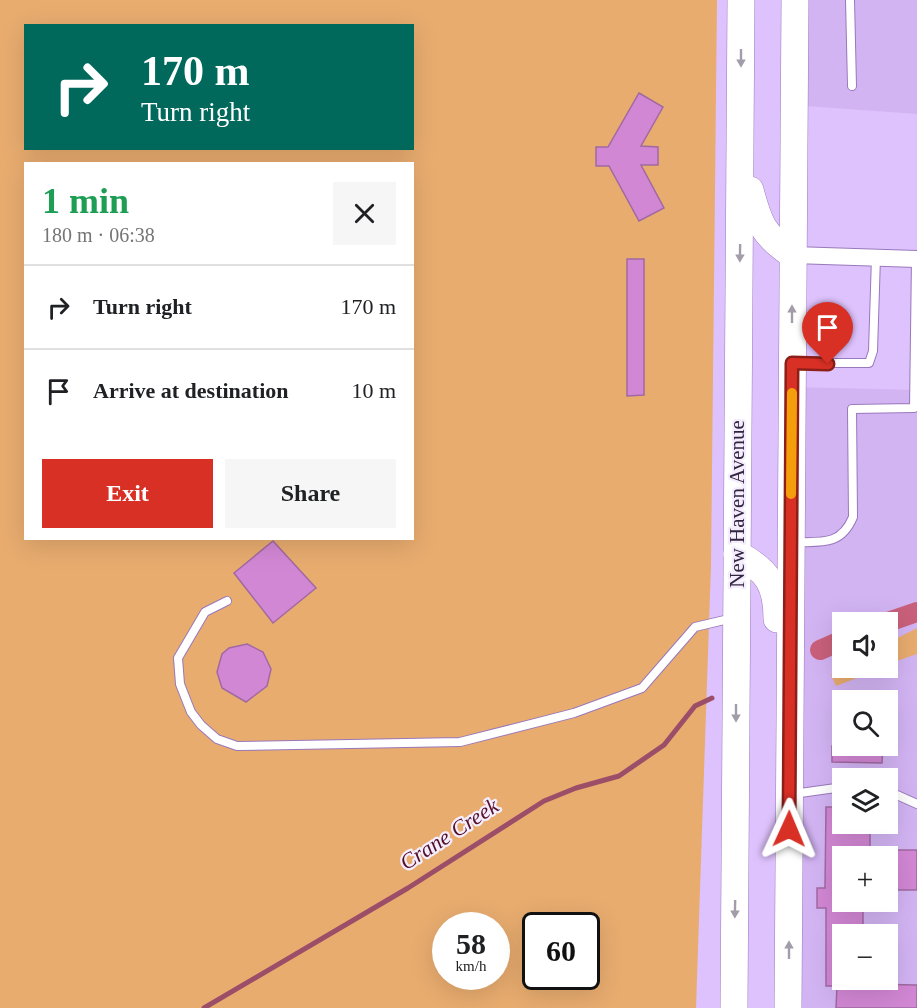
<!DOCTYPE html>
<meta charset="utf-8">
<style>
body{margin:0;font-family:Georgia,serif;background:#f6f6f6;color:#202124;height:100vh;display:flex;flex-direction:column;font-size:22px;white-space:nowrap}
*{box-sizing:border-box;margin:0}
p{font-size:20px;color:#757577}
.icon{flex:none;width:33px;height:33px;fill:none;stroke:currentColor;stroke-width:2;stroke-linecap:round;stroke-linejoin:round}
.map{position:relative;flex:1;overflow:hidden}
.drawer{position:absolute;left:24px;top:162px;width:390px;height:378px;display:flex;flex-direction:column;background:#fff;border-radius:0px;box-shadow:0 6px 24px #0002}
.drawer>*{flex:none}
.hud{position:absolute;left:24px;top:24px;width:390px;height:126px;border-radius:0px;box-shadow:0 6px 24px #0002;background:#00695c;color:#fff;overflow:hidden}
.fabs{position:absolute;left:832px;top:612px;display:grid;gap:12px}
.fabs a{display:grid;place-items:center;width:66px;height:66px;border-radius:0px;background:#fff;box-shadow:0 6px 24px #0002;font-size:30px}
.speed{position:absolute;left:432px;top:912px;display:flex;gap:12px;font-size:30px;font-weight:700;text-align:center}
.speed>*{display:grid;place-content:center;width:78px;height:78px;border-radius:50%;background:#fff;box-shadow:0 6px 24px #0002;line-height:1}
.speed small{font-size:15px;font-weight:400}
.speed .limit{border:3px solid #111;border-radius:9px;background:#fff;color:#111}
.pin{position:absolute;display:grid;place-items:center;width:51px;height:51px;color:#fff;margin:-62px -26px;border-radius:50% 50% 50% 0;rotate:-45deg;box-shadow:0 0 6px #0007}
.pin .icon{rotate:45deg}
.me{position:absolute;width:66px;margin:-33px;rotate:1deg;stroke-linejoin:round;filter:drop-shadow(0 0 4px #0008)}
.turn{display:flex;align-items:center;gap:21px;height:126px;padding:0 18px;font-size:27px}
.turn .icon{width:78px;height:78px;stroke-width:2.5}
.turn b{display:block;font-size:42px;line-height:51px}
.round{display:grid;place-items:center;flex:none;width:63px;height:63px;border-radius:0px;background:#f6f6f6}
.headline{display:flex;align-items:center;justify-content:space-between;height:102px;padding:0 18px}
h1{font-size:36px;font-weight:700;line-height:45px;color:#1e9e55}
.button{display:flex;gap:12px;margin-top:auto;padding:12px 18px}
.button a{flex:1;height:69px;border-radius:0px;background:#d93025;color:#fff;font-size:24px;font-weight:700;line-height:69px;text-align:center}
.button a+a{background:#f6f6f6;color:#202124}
ul{padding:0;list-style:none}
li{display:flex;align-items:center;gap:18px;height:84px;padding:0 18px;border-top:2px solid #e0e0e0}
li div{flex:1}
li b{display:block;font-size:22px}
li em{font-style:normal}
.map>svg:first-child{display:block}
</style>
<div class="map">
<svg width="917" height="1008" viewBox="0 0 917 1008">
<rect width="100%" height="100%" fill="#dec2fd"/>
<g fill="#d2b4f3" fill-rule="evenodd">
<path d="M 805,0 L 917,0 L 917,114 L 805,106 Z"/>
<path d="M 792,387 L 917,390 L 917,1008 L 788,1008 ZM 843,622 L 888,622 L 888,668 L 843,668 ZM 843,700 L 888,700 L 888,746 L 843,746 ZM 843,778 L 888,778 L 888,824 L 843,824 ZM 843,856 L 888,856 L 888,902 L 843,902 ZM 843,934 L 888,934 L 888,980 L 843,980 Z"/>
</g>
<g fill="#e8ac6f" fill-rule="evenodd">
<path d="M 0,0 L 717,0 L 711,565 L 696,1008 L 0,1008 ZM 26,26 L 412,26 L 412,148 L 26,148 ZM 26,164 L 412,164 L 412,538 L 26,538 ZM 446,926 L 496,926 L 496,976 L 446,976 ZM 536,926 L 586,926 L 586,976 L 536,976 Z"/>
<path d="M 917,628 L 917,654 L 888,664 L 888,643 Z"/>
<path d="M 843,659 L 843,668 L 883,668 L 836,686 L 831,675 Z"/>
</g>
<g fill="none" stroke-linecap="round" stroke-linejoin="round">
<path stroke="#9c4e69" stroke-width="5" d="M 204,1008 L 408,888 L 544,801 L 576,788 L 619,776 L 664,745 L 695,706 L 712,698"/>
<g stroke="#c9607b" stroke-width="20">
<path d="M 888,622 L 917,612"/>
<path d="M 820,650 L 843,640"/>
</g>
</g>
<g fill="#d287d4" stroke="#a169a2" stroke-width="1.5">
<path d="M 639,93 L 663,107 L 641,146 L 658,147 L 658,165 L 641,165 L 664,208 L 639,221 L 609,166 L 596,166 L 596,147 L 608,147 Z"/>
<path d="M 627,259 L 644,259 L 644,395 L 627,396 Z"/>
<path d="M 273,541 L 316,588 L 273,623 L 234,573 Z"/>
<path d="M 247,644 L 263,652 L 271,669 L 267,686 L 246,702 L 222,688 L 217,672 L 222,654 L 229,648 Z"/>
<path d="M 832,746 L 883,746 L 882,763 L 832,762 Z"/>
<path d="M 826,807 L 843,807 L 843,824 L 870,824 L 870,856 L 843,856 L 843,902 L 863,902 L 863,934 L 843,934 L 843,980 L 863,980 L 863,984 L 917,985 L 917,1008 L 836,1008 L 837,986 L 826,986 L 826,908 L 817,908 L 817,888 L 825,888 Z"/>
<rect x="888" y="850" width="29" height="40"/>
</g>
<g fill="none" stroke-linecap="round" stroke-linejoin="round">
<g stroke="#9978bc" stroke-width="10">
<g id="lane">
<path d="M 850,0 L 852,86"/>
<path d="M 795,363 L 869,363 L 873,351 L 876,257"/>
<path d="M 794,542 C 821,542 841,546 853,517 L 852,409 L 914,408 L 916,259"/>
<path d="M 227,601 L 205,612 L 178,658 L 180,684 L 191,712 L 201,725 L 217,739 L 237,746 L 460,742 L 574,713 L 642,688 L 695,627 L 733,618"/>
<path d="M 888,791 L 917,804"/>
<path d="M 793,794 L 843,787"/>
</g>
</g>
<g stroke="#9978bc" stroke-width="18">
<path id="street" d="M 793,255 L 917,259"/>
</g>
<g stroke="#9978bc" stroke-width="28">
<g id="primary">
<path d="M 750,190 C 759,224 763,235 793,255"/>
<path d="M 737,554 C 767,570 777,584 777,619"/>
<path d="M 734,1008 L 741,0"/>
<path d="M 788,1008 L 795,0"/>
</g>
</g>
<use href="#lane" stroke="#fff" stroke-width="8"/>
<use href="#street" stroke="#fff" stroke-width="16"/>
<use href="#primary" stroke="#fff" stroke-width="27"/>
</g>
<defs><path id="oneway-solid" d="M-6-.8H1V-3.2L6.5 0L1 3.2V.8H-6Z" transform="scale(1.5)"/></defs>
<g fill="#a39ca9">
<use href="#oneway-solid" transform="translate(741 58) rotate(90)"/>
<use href="#oneway-solid" transform="translate(740 253) rotate(91)"/>
<use href="#oneway-solid" transform="translate(792 314) rotate(-90)"/>
<use href="#oneway-solid" transform="translate(736 713) rotate(90)"/>
<use href="#oneway-solid" transform="translate(735 909) rotate(91)"/>
<use href="#oneway-solid" transform="translate(789 950) rotate(-90)"/>
</g>
<g fill="none" stroke-linecap="round" stroke-linejoin="round">
<g stroke="#8d1f18" stroke-width="15">
<path id="route" d="M 789,829 L 792,363 L 828,364"/>
</g>
<use href="#route" stroke="#d93025" stroke-width="10"/>
<path stroke="#f59e0b" stroke-width="10" d="M 791,494 L 792,393"/>
</g>
<g text-anchor="middle" dominant-baseline="central" stroke-width="4.5" stroke-linejoin="round" paint-order="stroke">
<g font-size="21" fill="#322440" stroke="#f4edfd">
<text transform="translate(737 504) rotate(-90)">New Haven Avenue</text>
</g>
<g font-size="22" font-style="italic" fill="#530f25" stroke="#f4edfd">
<text transform="translate(449 834) rotate(-33)">Crane Creek</text>
</g>
</g>
</svg>
<div class="fabs">
<a><svg class="icon" aria-label="sound" viewBox="0 0 24 24"><path d="M4 9h4l5-4v14l-5-4H4zM17 9q2 3 0 6"/></svg></a>
<a><svg class="icon" aria-label="search" viewBox="0 0 24 24"><circle cx="10" cy="10" r="6"/><path d="M15 15l6 6"/></svg></a>
<a><svg class="icon" aria-label="layers" viewBox="0 0 24 24"><path d="M12 4l9 5-9 5-9-5zM3 14l9 5 9-5"/></svg></a>
<a>+</a>
<a>−</a>
</div>
<div class="speed"><div>58<small>km/h</small></div><div class="limit">60</div></div>
<div class="pin" style="left:828px;top:364px;background:#d93025"><svg class="icon" aria-label="arrive" viewBox="0 0 24 24"><path d="M6 21V4h12l-3 4 3 4H6"/></svg></div>
<svg class="me" style="left:789px;top:829px" viewBox="-20 -20 40 40"><path d="M0-17L14 15 0 8-14 15z" fill="#d93025" stroke="#fff" stroke-width="4"/></svg>
<div class="hud">
<div class="turn"><svg class="icon" aria-label="right" viewBox="0 0 24 24"><path d="M7 20v-9h11M14 6l5 5-5 5"/></svg><div><b>170 m</b>Turn right</div></div>
</div>
<section class="drawer">
<div class="headline"><div><h1>1 min</h1><p>180 m · 06:38</p></div><a class="round"><svg class="icon" aria-label="close" viewBox="0 0 24 24"><path d="M6 6l12 12M18 6L6 18"/></svg></a></div>
<ul>
<li><svg class="icon" aria-label="right" viewBox="0 0 24 24"><path d="M7 20v-9h11M14 6l5 5-5 5"/></svg><div><b>Turn right</b></div><em>170 m</em></li>
<li><svg class="icon" aria-label="arrive" viewBox="0 0 24 24"><path d="M6 21V4h12l-3 4 3 4H6"/></svg><div><b>Arrive at destination</b></div><em>10 m</em></li>
</ul>
<div class="button"><a>Exit</a><a>Share</a></div>
</section>
</div>
